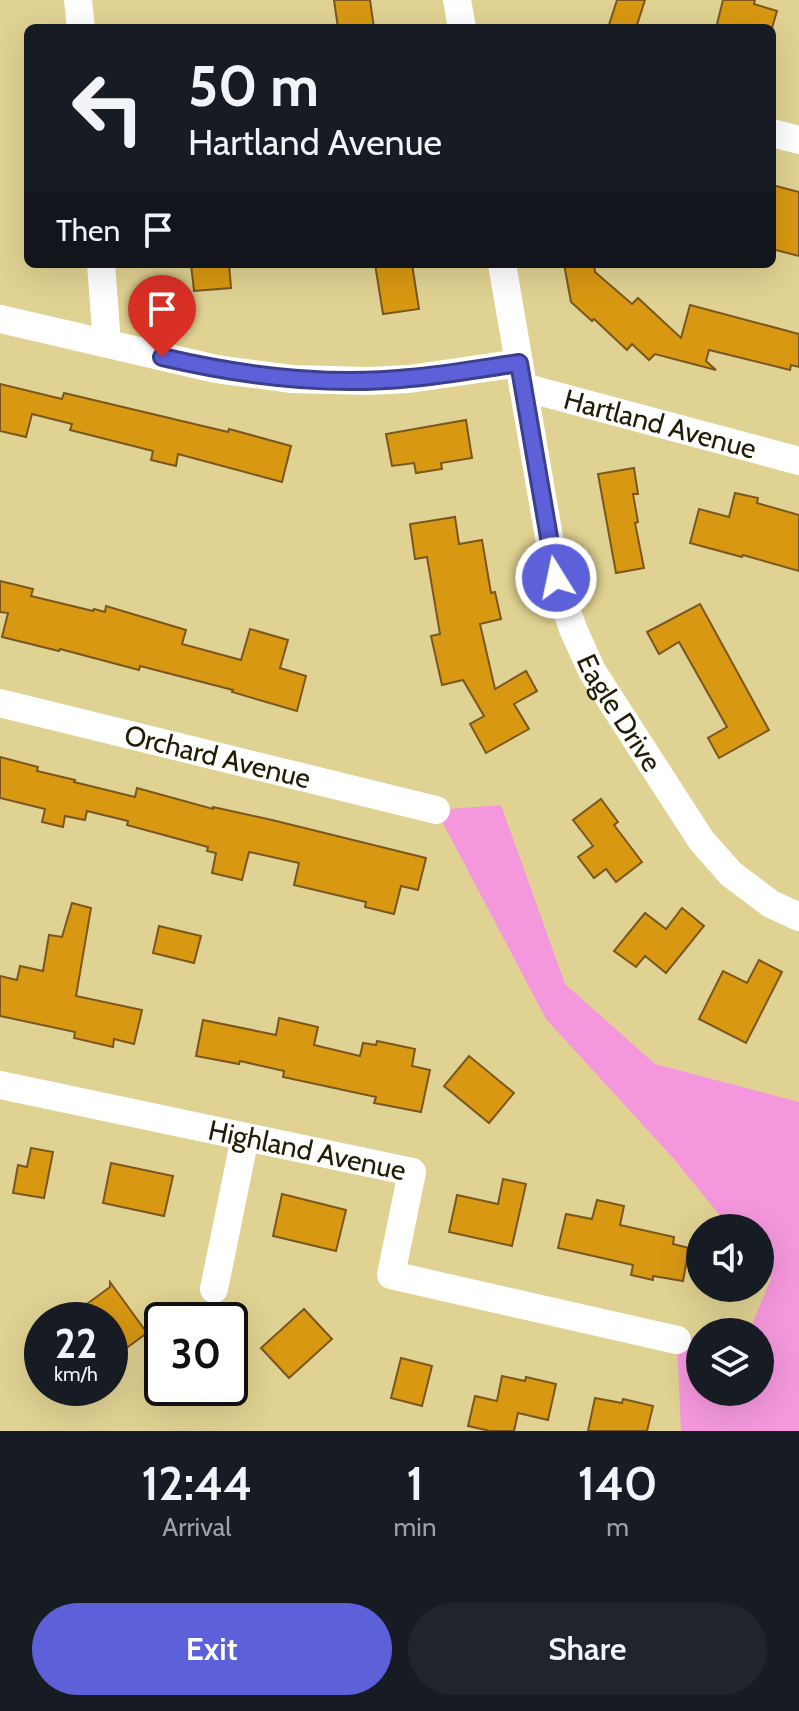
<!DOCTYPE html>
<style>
body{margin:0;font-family:Cabin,sans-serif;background:#20242c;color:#f1f3f6;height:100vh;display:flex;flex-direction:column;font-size:30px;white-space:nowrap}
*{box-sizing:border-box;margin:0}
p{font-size:26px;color:#9ea1a6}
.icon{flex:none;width:44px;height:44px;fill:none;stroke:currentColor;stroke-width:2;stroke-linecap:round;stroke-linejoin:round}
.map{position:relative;height:1431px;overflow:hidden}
.side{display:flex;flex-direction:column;background:#171b24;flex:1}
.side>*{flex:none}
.guide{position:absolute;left:24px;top:24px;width:752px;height:244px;border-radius:12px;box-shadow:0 8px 32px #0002;background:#171b24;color:#f1f3f6;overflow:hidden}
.buttons{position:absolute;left:686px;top:1214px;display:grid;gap:16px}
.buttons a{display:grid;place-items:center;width:88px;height:88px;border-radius:50%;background:#171b24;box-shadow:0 8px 32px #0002;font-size:40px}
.speed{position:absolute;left:24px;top:1302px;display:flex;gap:16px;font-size:40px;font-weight:700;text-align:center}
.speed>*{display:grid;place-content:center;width:104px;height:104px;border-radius:50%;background:#171b24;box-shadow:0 8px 32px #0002;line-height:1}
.speed small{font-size:20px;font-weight:400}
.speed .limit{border:4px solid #111;border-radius:12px;background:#fff;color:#111}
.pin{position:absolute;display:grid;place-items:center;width:68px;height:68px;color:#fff;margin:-82px -34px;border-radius:50% 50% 50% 0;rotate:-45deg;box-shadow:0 0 8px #0007}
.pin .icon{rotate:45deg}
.me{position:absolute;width:88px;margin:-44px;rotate:350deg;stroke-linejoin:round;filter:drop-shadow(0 0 6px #0008)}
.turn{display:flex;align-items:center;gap:28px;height:168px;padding:0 32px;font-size:36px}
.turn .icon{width:104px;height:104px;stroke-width:2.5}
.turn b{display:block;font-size:56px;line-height:68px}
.then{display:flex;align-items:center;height:76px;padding:0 32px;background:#0003;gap:16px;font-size:30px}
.eta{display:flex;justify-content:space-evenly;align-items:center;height:136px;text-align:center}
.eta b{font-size:48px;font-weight:600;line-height:56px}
.button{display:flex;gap:16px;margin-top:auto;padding:16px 32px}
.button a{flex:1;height:92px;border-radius:48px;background:#5c61d9;color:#fff;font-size:32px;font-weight:600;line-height:92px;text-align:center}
.button a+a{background:#20242c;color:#f1f3f6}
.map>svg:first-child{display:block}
</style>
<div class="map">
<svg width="799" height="1431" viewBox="0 0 799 1431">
<rect width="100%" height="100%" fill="#e0d292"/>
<path fill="#f597dd" d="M 501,805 L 565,984 L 655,1064 L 799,1102 L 799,1431 L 681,1431 L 677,1340 L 700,1335 L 700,1392 L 760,1392 L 760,1332 L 715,1332 L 752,1324 L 771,1279 L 760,1265 L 760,1228 L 730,1228 L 674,1159 L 546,1019 L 436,810 Z"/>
<g fill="#d99812" stroke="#79571f" stroke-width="2">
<path d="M 334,0 L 370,0 L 374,28 L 338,28 Z"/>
<path d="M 617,0 L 645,0 L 636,28 L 608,28 Z"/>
<path d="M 723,0 L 755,0 L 754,4 L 777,11 L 772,28 L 716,28 Z"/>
<path d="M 772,185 L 799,192 L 799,256 L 772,249 Z"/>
<path d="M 191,264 L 229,264 L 231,288 L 194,291 Z"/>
<path d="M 375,264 L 412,264 L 419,309 L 383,314 Z"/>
<path d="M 564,264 L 594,264 L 595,272 L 632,304 L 638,298 L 681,338 L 690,305 L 799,334 L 799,367 L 791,365 L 790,370 L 709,350 L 706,361 L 716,370 L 655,354 L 649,360 L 632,344 L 627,350 L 594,319 L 592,321 L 571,302 Z"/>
<path d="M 0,384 L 62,399 L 64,393 L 228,432 L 229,429 L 291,446 L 282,482 L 178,454 L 176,466 L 151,460 L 153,451 L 70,430 L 72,424 L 32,414 L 26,437 L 0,431 Z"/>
<path d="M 466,420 L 472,458 L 441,463 L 442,469 L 416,473 L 414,463 L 392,466 L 386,434 Z"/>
<path d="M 634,468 L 638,494 L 633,494 L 638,522 L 635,523 L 644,568 L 616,573 L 598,474 Z"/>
<path d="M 735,493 L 758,498 L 757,503 L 799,515 L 799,571 L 743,555 L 742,557 L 690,543 L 699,509 L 729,517 Z"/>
<path d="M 455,517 L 459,544 L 482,540 L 491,593 L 495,592 L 501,619 L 480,624 L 495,689 L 526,671 L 537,691 L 514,704 L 529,729 L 486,753 L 470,724 L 484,716 L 463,680 L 442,685 L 431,636 L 440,634 L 427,557 L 415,559 L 410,524 Z"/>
<path d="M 0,581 L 33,589 L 31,596 L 93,611 L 94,609 L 105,612 L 106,606 L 186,630 L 182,644 L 241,660 L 250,629 L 288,640 L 280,668 L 306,676 L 297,711 L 232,692 L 233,690 L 140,666 L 139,670 L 60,649 L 59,651 L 2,637 L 8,613 L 0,612 Z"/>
<path d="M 700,604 L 769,730 L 719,758 L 708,738 L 727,727 L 679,642 L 659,654 L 647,632 Z"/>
<path d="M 0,757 L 38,767 L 37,771 L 75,780 L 74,782 L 135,797 L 137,788 L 213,809 L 213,807 L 272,820 L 426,858 L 418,890 L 401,886 L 394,914 L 365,907 L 366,902 L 294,885 L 299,863 L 249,852 L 242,880 L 212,873 L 216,853 L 207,851 L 208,847 L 127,825 L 128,821 L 87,811 L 85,820 L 65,816 L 63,827 L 42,822 L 45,809 L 0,798 Z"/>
<path d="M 601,799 L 618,822 L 614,825 L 642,862 L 616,882 L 606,869 L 594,878 L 578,857 L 593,846 L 573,820 Z"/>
<path d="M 72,903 L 91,908 L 76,996 L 142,1010 L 134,1044 L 114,1039 L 113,1047 L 74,1038 L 75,1032 L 0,1016 L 0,976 L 17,980 L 20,966 L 43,971 L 49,935 L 62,937 Z"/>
<path d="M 682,908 L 704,926 L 666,973 L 645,956 L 636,967 L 614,951 L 645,913 L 666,929 Z"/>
<path d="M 159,926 L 201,936 L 194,963 L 153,953 Z"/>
<path d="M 759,960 L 782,972 L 746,1043 L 699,1019 L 723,971 L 747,983 Z"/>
<path d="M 279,1018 L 318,1027 L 314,1045 L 360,1056 L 363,1043 L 376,1045 L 377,1041 L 415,1049 L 412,1066 L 430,1070 L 421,1112 L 374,1103 L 376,1097 L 283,1077 L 284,1071 L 240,1061 L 239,1064 L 196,1056 L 203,1020 L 276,1035 Z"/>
<path d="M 469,1056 L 514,1093 L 489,1123 L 444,1086 Z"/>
<path d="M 31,1148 L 53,1152 L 44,1198 L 13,1193 L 18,1165 L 27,1167 Z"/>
<path d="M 111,1163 L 173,1176 L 164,1216 L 103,1203 Z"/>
<path d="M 503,1179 L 526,1184 L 512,1246 L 449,1232 L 457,1195 L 498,1204 Z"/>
<path d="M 282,1194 L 346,1210 L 336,1251 L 273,1236 Z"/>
<path d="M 597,1200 L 624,1206 L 620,1225 L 674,1237 L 673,1244 L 689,1248 L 683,1281 L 653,1276 L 653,1280 L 631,1275 L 633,1265 L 558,1248 L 566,1214 L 592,1219 Z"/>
<path d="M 110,1282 L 147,1333 L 110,1360 L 110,1320 L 65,1320 L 110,1287 Z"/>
<path d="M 304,1309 L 332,1339 L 289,1378 L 261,1348 Z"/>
<path d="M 401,1358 L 432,1366 L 422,1406 L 391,1398 Z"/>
<path d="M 502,1376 L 525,1381 L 526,1377 L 556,1384 L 548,1420 L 518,1413 L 514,1431 L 490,1431 L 468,1426 L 475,1396 L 497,1401 Z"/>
<path d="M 595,1398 L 622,1403 L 623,1399 L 653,1406 L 647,1431 L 588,1431 Z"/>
</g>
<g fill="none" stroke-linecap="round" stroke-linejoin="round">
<g stroke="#fff" stroke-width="28">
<path d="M 78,0 L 81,28"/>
<path d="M 457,0 L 462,28"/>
<path d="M 772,133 L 799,140"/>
<path d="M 101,264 L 107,344"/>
<path id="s1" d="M 502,264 L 556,578 L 573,629 L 592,671 L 701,840 L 731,874 L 771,904 L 799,917"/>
<path d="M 0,319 L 216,369 L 292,379 L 368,381 L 409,379 L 519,363"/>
<path id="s2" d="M 523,387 L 799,461"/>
<path id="s3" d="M 0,703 L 436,810"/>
<path id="s4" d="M 0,1085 L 412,1172 L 391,1275 L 677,1340"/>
<path d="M 214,1289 L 245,1137"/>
</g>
</g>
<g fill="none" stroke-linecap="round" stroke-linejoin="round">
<g stroke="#3c3f8d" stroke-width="20">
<path id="route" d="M 162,357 C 243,376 327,387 410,378 C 446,375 483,368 519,363 L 556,578"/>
</g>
<use href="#route" stroke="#5c61d9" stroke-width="14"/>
</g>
<g text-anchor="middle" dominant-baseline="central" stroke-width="7" stroke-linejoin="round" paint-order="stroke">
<g font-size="28" fill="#211c03" stroke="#eedf9e">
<text stroke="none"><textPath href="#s2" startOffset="142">Hartland Avenue</textPath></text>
<text stroke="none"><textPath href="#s1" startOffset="468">Eagle Drive</textPath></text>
<text stroke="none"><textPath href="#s3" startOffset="224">Orchard Avenue</textPath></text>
<text stroke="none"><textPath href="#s4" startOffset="314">Highland Avenue</textPath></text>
</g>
</g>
</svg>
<div class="buttons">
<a><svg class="icon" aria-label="sound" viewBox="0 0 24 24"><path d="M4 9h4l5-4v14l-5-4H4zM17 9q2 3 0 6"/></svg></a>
<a><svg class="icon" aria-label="layers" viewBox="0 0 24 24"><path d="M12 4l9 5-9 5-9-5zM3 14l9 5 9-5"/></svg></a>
</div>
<div class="speed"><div>22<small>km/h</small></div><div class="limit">30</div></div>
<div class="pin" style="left:162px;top:357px;background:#d93025"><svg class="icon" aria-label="arrive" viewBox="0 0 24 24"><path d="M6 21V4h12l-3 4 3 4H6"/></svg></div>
<svg class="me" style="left:556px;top:578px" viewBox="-20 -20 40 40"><circle r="17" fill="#5c61d9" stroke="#fff" stroke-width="3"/><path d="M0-11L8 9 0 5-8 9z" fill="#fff"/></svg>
<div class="guide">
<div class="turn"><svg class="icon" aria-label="left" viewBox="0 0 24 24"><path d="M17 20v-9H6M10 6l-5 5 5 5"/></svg><div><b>50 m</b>Hartland Avenue</div></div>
<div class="then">Then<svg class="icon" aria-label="arrive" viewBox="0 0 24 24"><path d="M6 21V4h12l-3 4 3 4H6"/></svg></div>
</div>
</div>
<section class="side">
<div class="eta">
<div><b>12:44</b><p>Arrival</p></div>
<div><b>1</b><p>min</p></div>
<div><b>140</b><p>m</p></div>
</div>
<div class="button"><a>Exit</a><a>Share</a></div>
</section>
